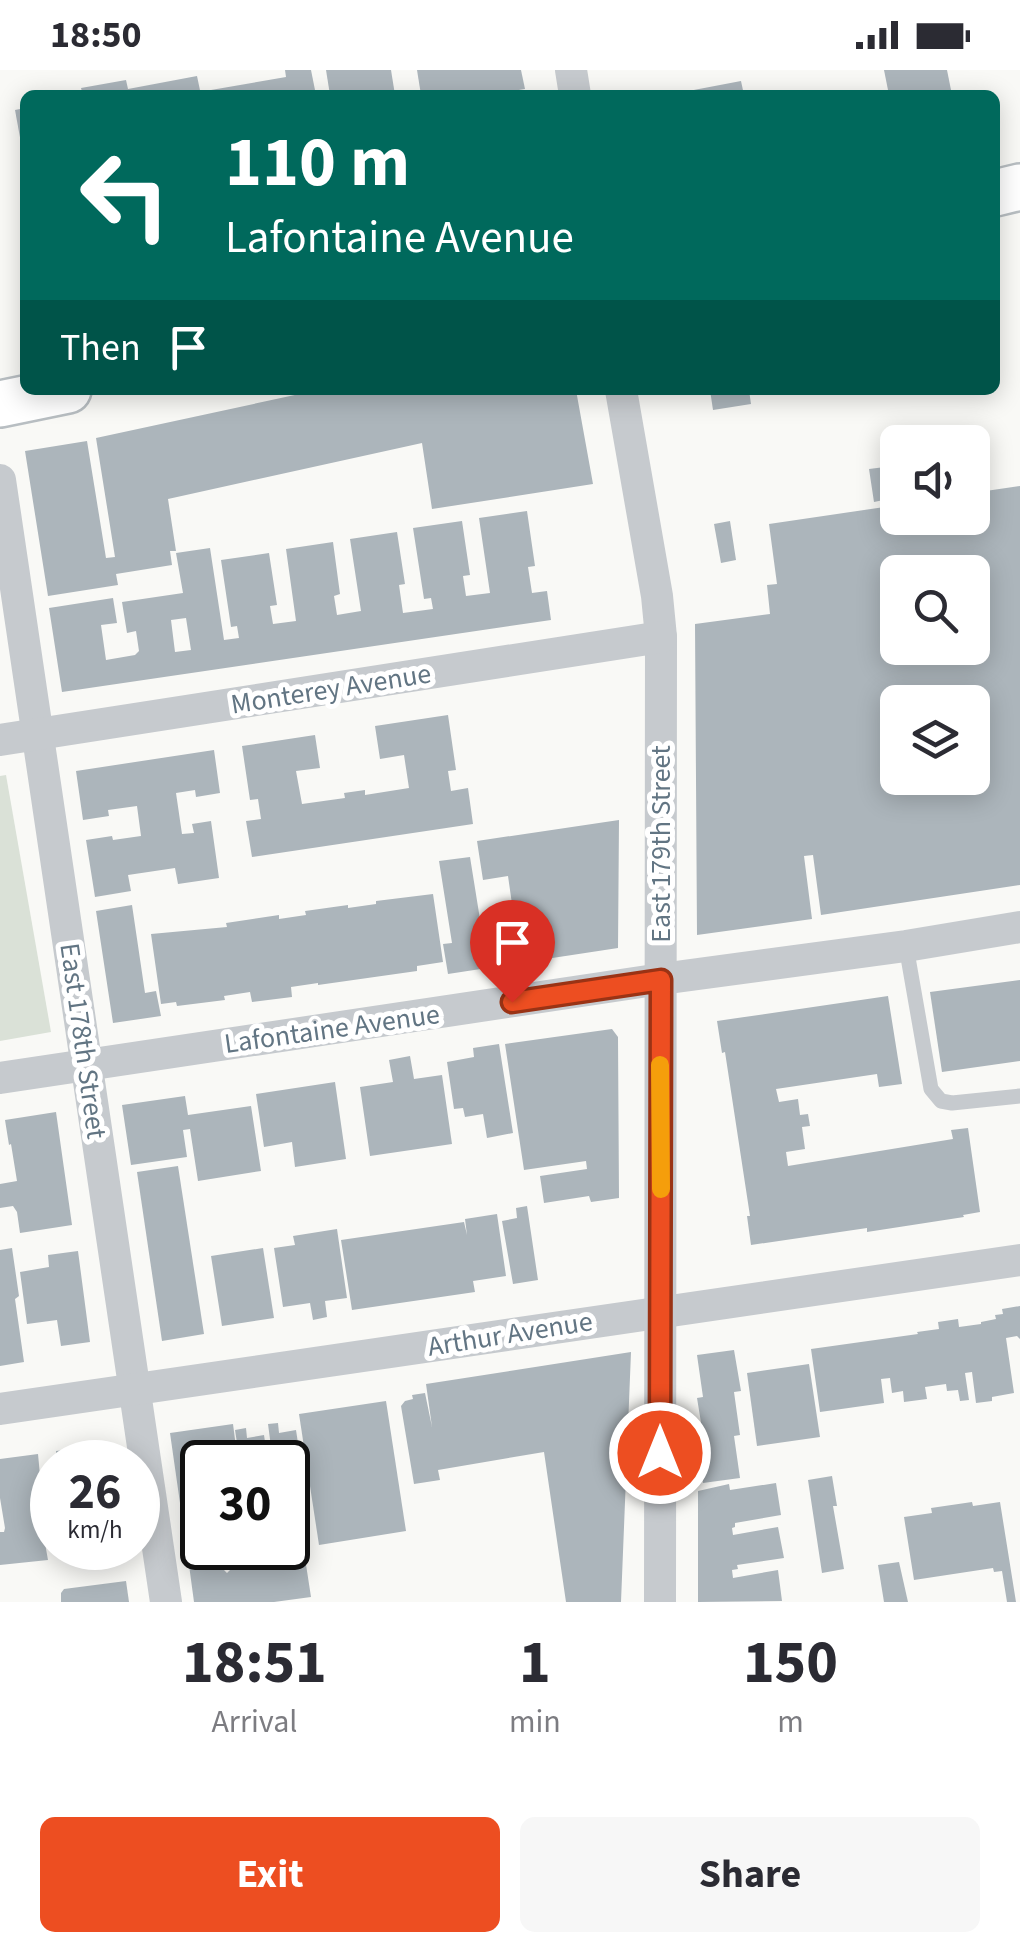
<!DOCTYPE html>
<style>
body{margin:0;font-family:"Source Sans 3",sans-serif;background:#f7f7f7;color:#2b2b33;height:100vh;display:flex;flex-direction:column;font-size:38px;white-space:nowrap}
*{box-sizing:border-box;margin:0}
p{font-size:32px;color:#7c7c81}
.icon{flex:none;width:55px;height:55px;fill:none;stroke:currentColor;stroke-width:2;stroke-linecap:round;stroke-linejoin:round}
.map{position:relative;height:1532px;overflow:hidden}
.panel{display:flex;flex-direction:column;background:#fff;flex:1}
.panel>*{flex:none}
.hud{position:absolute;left:20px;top:20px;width:980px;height:305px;border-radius:15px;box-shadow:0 5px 25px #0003;background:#00695c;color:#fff;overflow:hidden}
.fabs{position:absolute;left:880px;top:355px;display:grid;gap:20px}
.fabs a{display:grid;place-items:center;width:110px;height:110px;border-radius:15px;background:#fff;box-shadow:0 5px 25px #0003;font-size:50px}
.speed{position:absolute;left:30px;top:1370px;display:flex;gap:20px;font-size:50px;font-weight:700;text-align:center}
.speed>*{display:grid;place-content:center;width:130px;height:130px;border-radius:50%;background:#fff;box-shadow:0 5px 25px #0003;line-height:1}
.speed small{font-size:25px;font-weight:400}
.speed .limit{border:5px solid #111;border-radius:15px;background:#fff;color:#111}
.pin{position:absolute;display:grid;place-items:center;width:85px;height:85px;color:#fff;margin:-102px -42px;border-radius:50% 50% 50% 0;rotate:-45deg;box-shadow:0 0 10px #0007}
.pin .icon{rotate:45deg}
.me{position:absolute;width:110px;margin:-55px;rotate:0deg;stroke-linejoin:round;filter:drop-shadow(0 0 8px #0008)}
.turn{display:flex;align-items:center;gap:35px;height:210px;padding:0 40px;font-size:45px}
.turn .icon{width:130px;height:130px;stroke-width:2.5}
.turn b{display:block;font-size:70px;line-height:85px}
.then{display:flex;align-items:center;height:95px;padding:0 40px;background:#0003;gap:20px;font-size:38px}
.eta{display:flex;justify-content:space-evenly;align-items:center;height:170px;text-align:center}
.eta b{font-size:60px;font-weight:700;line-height:70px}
.cta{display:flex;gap:20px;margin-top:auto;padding:20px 40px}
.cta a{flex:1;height:115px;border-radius:15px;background:#ed4e21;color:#fff;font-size:40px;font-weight:700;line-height:115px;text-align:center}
.cta a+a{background:#f7f7f7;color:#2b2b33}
.status{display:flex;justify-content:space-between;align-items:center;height:70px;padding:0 50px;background:#fff;direction:ltr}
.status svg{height:28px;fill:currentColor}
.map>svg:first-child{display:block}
</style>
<div class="status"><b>18:50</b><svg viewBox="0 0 49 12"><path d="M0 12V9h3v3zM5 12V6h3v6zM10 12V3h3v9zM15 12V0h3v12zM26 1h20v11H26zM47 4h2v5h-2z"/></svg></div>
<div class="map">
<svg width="1020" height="1532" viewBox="0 0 1020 1532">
<rect width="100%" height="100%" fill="#f9f9f6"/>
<path fill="#dae1d7" d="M 6,705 L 51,962 L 0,971 L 0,706 Z"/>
<g fill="#acb5bb" fill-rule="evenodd">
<path d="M 285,0 L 311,0 L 316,25 L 212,25 L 211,20 L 286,7 Z"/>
<path d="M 326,0 L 391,0 L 395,25 L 330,25 Z"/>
<path d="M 417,0 L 521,0 L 525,19 L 487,25 L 421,25 Z"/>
<path d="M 884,0 L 947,0 L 952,25 L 889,25 Z"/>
<path d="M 197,6 L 201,25 L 83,25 L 81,18 L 126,10 L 128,19 Z"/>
<path d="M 741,11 L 744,25 L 678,25 L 678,23 Z"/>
<path d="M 25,38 L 25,84 L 23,84 L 15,40 Z"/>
<path d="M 318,320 L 576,320 L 593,414 L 432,439 L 422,373 L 168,429 L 176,481 L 170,481 L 172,495 L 116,504 L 118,515 L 48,526 L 25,381 L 87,371 L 106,488 L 115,487 L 96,368 Z"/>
<path d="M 710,320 L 749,320 L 751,334 L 713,340 Z"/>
<path d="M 885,397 L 889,423 L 898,421 L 898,427 L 874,432 L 869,399 Z"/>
<path d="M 1020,416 L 1020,815 L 821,845 L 813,785 L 804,786 L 812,849 L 697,865 L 695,554 L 770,544 L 767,515 L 777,514 L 769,454 L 898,435 L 898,448 L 972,448 L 972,423 ZM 898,502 L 972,502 L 972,578 L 898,578 ZM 898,632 L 972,632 L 972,708 L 898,708 Z"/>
<path d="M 527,441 L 535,496 L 528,497 L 532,523 L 547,521 L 551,550 L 62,622 L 49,538 L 113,528 L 117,553 L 101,555 L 106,590 L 135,585 L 139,581 L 136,561 L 127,563 L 122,532 L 183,523 L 176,483 L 210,478 L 224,570 L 239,568 L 237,556 L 231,557 L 221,490 L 269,483 L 277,535 L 270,536 L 273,554 L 296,551 L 286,479 L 333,472 L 340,524 L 334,526 L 337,545 L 361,541 L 350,469 L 397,462 L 405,514 L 399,515 L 403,543 L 433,539 L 431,528 L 424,529 L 413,458 L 462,451 L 470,505 L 463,506 L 466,526 L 490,523 L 479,448 ZM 186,548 L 191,580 L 175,582 L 171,550 Z"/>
<path d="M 730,451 L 736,490 L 721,493 L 714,454 Z"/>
<path d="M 448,645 L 456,700 L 448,701 L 451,721 L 468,718 L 473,754 L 252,787 L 246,751 L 261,749 L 258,729 L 250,730 L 242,676 L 315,665 L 320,698 L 296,701 L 302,734 L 345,728 L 344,723 L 365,720 L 365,725 L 409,718 L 404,685 L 380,689 L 375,656 Z"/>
<path d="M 214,680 L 220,723 L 196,727 L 195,720 L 176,723 L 182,764 L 194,763 L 192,754 L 211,751 L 219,808 L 178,814 L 175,798 L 128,805 L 131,821 L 95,827 L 86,770 L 112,766 L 113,770 L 141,766 L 137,736 L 108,740 L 109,746 L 83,750 L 76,701 Z"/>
<path d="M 619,750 L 618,878 L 448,904 L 443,874 L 452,873 L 439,791 L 470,787 L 483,868 L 492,867 L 488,839 L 494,838 L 495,844 L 513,841 L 508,806 L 483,810 L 477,771 Z"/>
<path d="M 433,824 L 443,892 L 417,896 L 417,901 L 318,915 L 318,913 L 291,917 L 292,927 L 252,932 L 250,922 L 224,926 L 225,930 L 177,936 L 176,932 L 161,934 L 151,864 L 227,857 L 226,853 L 279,845 L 279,849 L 306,845 L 305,841 L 348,835 L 348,838 L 376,834 L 376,831 Z"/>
<path d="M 132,835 L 145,923 L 156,921 L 161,946 L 113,953 L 96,841 Z"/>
<path d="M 1020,910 L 1020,991 L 942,1002 L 930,922 Z"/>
<path d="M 888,926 L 902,1014 L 879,1017 L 877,1004 L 776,1019 L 779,1032 L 798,1029 L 800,1045 L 808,1044 L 810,1056 L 802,1057 L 805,1079 L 786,1082 L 788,1096 L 953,1069 L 951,1060 L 968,1058 L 980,1142 L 963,1145 L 964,1147 L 867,1162 L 867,1158 L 751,1175 L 747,1146 L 750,1146 L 725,982 L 722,983 L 717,951 Z"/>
<path d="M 612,959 L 618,967 L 619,1128 L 591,1132 L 589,1126 L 544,1133 L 540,1106 L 587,1099 L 586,1091 L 524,1100 L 505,974 Z"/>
<path d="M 499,974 L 513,1063 L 487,1068 L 483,1044 L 465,1047 L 463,1038 L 454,1039 L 447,992 L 474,987 L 473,978 Z"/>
<path d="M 410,986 L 414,1009 L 442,1005 L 452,1074 L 370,1086 L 360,1017 L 393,1012 L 389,990 Z"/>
<path d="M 335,1012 L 346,1089 L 295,1097 L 292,1072 L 264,1077 L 256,1024 Z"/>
<path d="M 185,1026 L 188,1045 L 251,1036 L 261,1101 L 198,1111 L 190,1059 L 183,1060 L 187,1087 L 131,1095 L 122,1035 Z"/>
<path d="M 56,1042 L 72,1155 L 20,1163 L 17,1142 L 13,1136 L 0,1138 L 0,1114 L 17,1111 L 11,1074 L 9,1075 L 5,1050 Z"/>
<path d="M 178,1096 L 204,1264 L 162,1271 L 137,1102 Z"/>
<path d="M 527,1136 L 538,1210 L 513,1214 L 502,1151 L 517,1148 L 516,1138 Z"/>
<path d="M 497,1144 L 506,1206 L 473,1211 L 475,1222 L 352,1240 L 341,1170 L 464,1152 L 467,1165 L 465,1149 Z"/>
<path d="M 337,1159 L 347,1228 L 325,1231 L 327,1247 L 313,1250 L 310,1233 L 283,1237 L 274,1178 L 295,1175 L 293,1166 Z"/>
<path d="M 12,1178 L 19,1226 L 15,1229 L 24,1292 L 0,1296 L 0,1180 Z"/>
<path d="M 263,1178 L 274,1248 L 222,1256 L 211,1186 Z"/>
<path d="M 78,1181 L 90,1272 L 61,1276 L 57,1250 L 27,1254 L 20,1202 L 49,1197 L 48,1185 Z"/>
<path d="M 1020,1236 L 1020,1269 L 1017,1266 L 1006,1268 L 1014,1323 L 992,1327 L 992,1331 L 976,1333 L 972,1302 L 965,1303 L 969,1330 L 960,1331 L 958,1320 L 947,1321 L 946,1314 L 925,1317 L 927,1329 L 904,1332 L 903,1321 L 892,1323 L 890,1308 L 881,1309 L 884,1333 L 820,1342 L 811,1279 L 918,1264 L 917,1262 L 939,1259 L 938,1252 L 958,1249 L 959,1257 L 981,1254 L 981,1252 L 996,1249 L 995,1245 L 1003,1244 L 1002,1239 Z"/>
<path d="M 734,1280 L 741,1321 L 734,1322 L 740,1365 L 734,1366 L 740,1408 L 703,1413 L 697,1372 L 704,1371 L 697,1328 L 703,1327 L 697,1285 Z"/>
<path d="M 631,1282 L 621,1532 L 566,1532 L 544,1382 L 438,1400 L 440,1410 L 414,1414 L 401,1336 L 405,1331 L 413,1329 L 412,1325 L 425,1323 L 432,1357 L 426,1314 Z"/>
<path d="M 809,1294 L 820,1367 L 757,1376 L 747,1303 Z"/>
<path d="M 386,1331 L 406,1461 L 319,1475 L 299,1344 Z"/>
<path d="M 278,1353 L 279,1363 L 296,1360 L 303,1406 L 288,1408 L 288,1392 L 273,1392 L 268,1354 Z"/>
<path d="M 233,1354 L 237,1385 L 218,1387 L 216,1392 L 202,1392 L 202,1479 L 187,1482 L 170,1363 Z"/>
<path d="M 246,1358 L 247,1368 L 264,1365 L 268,1392 L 240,1392 L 235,1360 Z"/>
<path d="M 106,1375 L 109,1392 L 57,1392 L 56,1381 Z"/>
<path d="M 38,1384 L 41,1416 L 52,1415 L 52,1446 L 47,1446 L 48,1458 L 43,1462 L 48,1490 L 0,1495 L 0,1462 L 4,1462 L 5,1458 L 0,1428 L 0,1389 Z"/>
<path d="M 832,1406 L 837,1436 L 833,1436 L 844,1499 L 822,1503 L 808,1410 Z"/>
<path d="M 776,1413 L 781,1445 L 735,1453 L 735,1457 L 732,1458 L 733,1465 L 778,1457 L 784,1488 L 737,1495 L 738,1499 L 732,1500 L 733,1508 L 778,1500 L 782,1531 L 698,1532 L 698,1421 L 729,1414 L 730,1420 Z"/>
<path d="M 972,1432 L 973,1436 L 1000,1432 L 1016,1532 L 1007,1532 L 1002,1501 L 994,1502 L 993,1498 L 914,1510 L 904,1447 L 932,1443 L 931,1438 Z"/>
<path d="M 66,1478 L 121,1478 L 123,1485 L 68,1492 Z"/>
<path d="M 305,1488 L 311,1527 L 274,1532 L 194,1532 L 189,1495 L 222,1491 L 224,1500 L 227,1503 L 231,1499 Z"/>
<path d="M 899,1492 L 908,1532 L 884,1532 L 878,1495 Z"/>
<path d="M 126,1511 L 129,1532 L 61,1532 L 61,1523 L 64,1519 Z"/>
</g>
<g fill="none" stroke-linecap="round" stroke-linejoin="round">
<g stroke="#b8bec2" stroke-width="50">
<g id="secondary">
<path d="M 995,123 L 1020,117"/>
<path d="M 0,334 L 68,320"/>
</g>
</g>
<path stroke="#c6cace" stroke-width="15" d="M 906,876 L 931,1019 L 941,1031 L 952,1033 L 1020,1026"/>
<g stroke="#c6cace" stroke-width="32">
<path d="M 571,0 L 575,25"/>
<path d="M 621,320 L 657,526 L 661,567 L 660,1532"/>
<path d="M 0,410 L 166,1532"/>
<path d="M 0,670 L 661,567"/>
<path d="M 0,1008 L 661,909 L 906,876 L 1020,857"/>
<path d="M 0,1339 L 1020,1190"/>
</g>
<use href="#secondary" stroke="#fff" stroke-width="45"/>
</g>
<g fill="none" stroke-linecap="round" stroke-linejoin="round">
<g stroke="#9a3315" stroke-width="25">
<path id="route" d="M 512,932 L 661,910 L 660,1383"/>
</g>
<use href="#route" stroke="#ed4e21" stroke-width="18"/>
<path stroke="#f59e0b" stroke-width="18" d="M 660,995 L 661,1119"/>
</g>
<g text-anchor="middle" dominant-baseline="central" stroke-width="10" stroke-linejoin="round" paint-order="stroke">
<g font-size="28" fill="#627583" stroke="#fff">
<text transform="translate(331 619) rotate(-9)">Monterey Avenue</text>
<text transform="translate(661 774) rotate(-90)">East 179th Street</text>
<text transform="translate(332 959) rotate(-8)">Lafontaine Avenue</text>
<text transform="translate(83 971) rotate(82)">East 178th Street</text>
<text transform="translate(510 1264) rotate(-9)">Arthur Avenue</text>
</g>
</g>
</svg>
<div class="fabs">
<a><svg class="icon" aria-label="sound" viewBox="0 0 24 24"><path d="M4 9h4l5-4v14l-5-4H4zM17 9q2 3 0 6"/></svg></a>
<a><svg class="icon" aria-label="search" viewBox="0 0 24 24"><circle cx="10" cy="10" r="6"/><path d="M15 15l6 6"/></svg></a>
<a><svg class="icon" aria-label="layers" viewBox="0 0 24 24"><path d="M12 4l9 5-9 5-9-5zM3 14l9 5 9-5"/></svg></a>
</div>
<div class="speed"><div>26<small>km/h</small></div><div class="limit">30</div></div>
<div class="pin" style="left:512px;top:932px;background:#d93025"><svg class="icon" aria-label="arrive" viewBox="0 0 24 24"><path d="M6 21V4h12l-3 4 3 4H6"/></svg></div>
<svg class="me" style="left:660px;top:1383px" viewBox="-20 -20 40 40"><circle r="17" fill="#ed4e21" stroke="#fff" stroke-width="3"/><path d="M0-11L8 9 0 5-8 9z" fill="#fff"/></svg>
<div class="hud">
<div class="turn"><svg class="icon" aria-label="left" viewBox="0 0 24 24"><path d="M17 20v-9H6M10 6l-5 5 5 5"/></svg><div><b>110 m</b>Lafontaine Avenue</div></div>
<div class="then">Then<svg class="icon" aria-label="arrive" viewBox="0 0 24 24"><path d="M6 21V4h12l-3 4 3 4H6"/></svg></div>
</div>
</div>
<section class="panel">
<div class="eta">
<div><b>18:51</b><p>Arrival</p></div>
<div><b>1</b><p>min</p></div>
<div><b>150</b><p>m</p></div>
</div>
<div class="cta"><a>Exit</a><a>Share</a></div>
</section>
